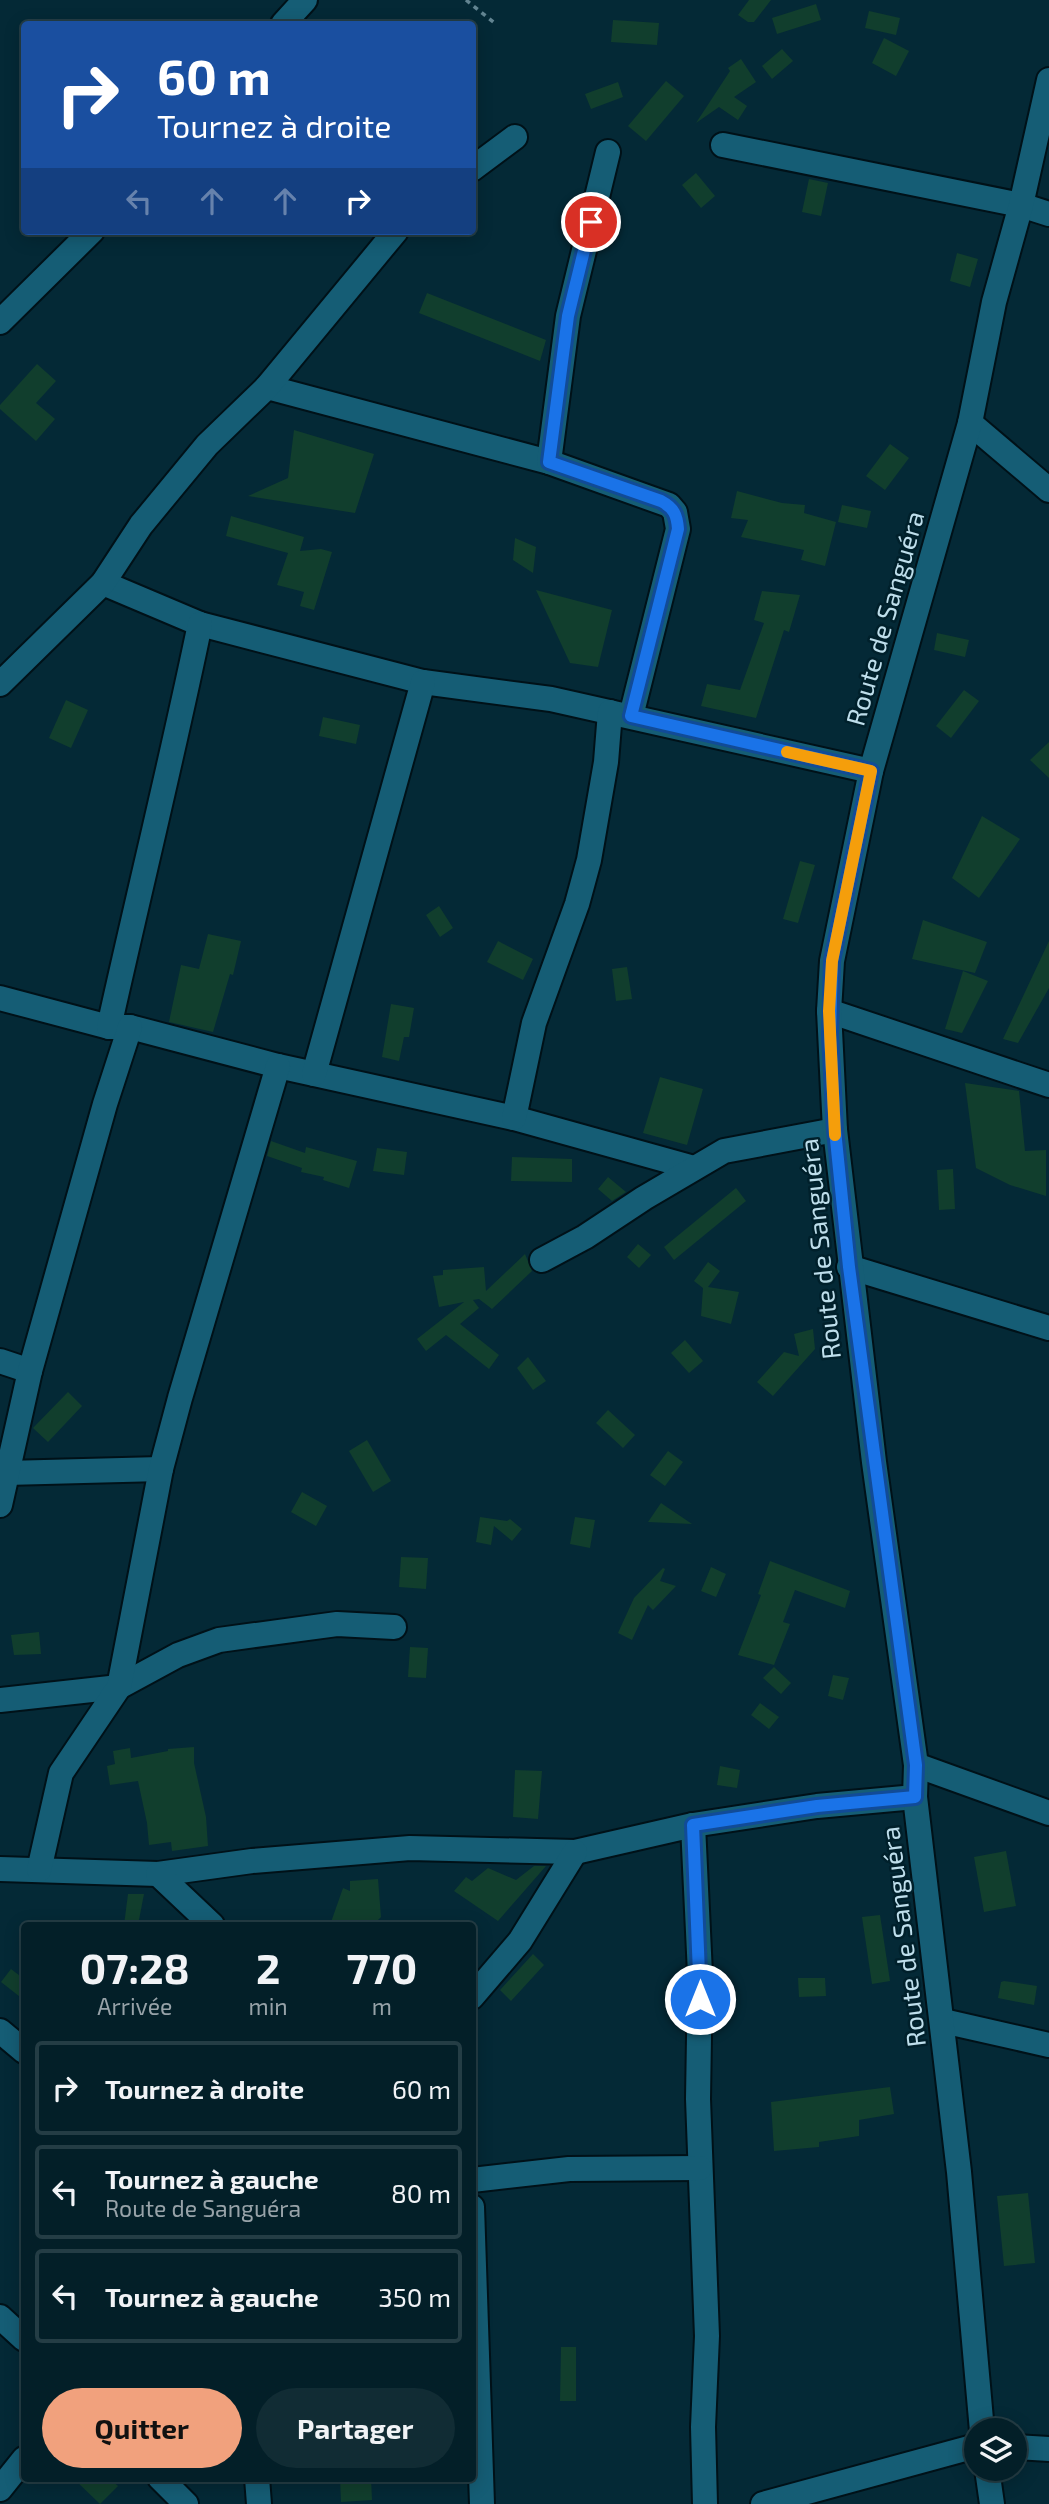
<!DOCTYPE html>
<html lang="fr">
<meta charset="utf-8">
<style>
body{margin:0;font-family:"Exo 2",sans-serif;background:#112c34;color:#f1f3f6;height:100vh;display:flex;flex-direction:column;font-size:26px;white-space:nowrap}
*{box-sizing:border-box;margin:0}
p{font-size:23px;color:#97a2a8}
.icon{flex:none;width:38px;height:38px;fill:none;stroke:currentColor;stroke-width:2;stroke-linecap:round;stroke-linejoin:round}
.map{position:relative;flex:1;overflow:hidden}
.details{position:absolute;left:21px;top:1922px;width:455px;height:560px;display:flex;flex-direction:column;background:#031f28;border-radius:7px;box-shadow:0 4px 18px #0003,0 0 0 2px #243d45}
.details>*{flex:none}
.hud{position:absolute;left:21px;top:21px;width:455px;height:214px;border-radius:7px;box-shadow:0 4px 18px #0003,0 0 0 2px #243d45;background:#1a4fa0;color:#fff;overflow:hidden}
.controls{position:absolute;left:964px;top:2418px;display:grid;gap:14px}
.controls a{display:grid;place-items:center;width:63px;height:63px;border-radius:50%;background:#031f28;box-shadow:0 4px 18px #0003,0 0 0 2px #243d45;font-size:35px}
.pin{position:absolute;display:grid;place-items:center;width:60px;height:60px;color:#fff;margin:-30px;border:4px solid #fff;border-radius:50%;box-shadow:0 2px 7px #0007}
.me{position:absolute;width:77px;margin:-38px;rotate:0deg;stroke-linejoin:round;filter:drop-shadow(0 0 5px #0008)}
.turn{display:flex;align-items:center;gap:24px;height:147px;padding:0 21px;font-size:32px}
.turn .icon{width:91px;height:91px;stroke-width:2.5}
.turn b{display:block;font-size:49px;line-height:60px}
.lanes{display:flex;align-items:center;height:66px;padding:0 21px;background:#0003;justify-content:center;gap:35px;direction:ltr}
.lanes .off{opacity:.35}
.eta{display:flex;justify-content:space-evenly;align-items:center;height:119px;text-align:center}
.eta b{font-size:42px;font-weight:700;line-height:49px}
.primary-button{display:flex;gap:14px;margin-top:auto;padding:14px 21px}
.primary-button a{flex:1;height:80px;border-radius:42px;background:#f1a17d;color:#111;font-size:28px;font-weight:700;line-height:80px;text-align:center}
.primary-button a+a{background:#112c34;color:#f1f3f6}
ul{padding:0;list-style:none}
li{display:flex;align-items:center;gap:21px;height:94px;margin:0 14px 10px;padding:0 7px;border:4px solid #243d45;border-radius:7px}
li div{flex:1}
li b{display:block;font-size:26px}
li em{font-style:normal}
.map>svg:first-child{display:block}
</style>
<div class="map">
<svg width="1049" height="2504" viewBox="0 0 1049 2504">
<rect width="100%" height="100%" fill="#042936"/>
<g fill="#113e2d">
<path d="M 749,0 L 771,0 L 754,22 L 748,22 L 738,15 Z"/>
<path d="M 816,4 L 821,20 L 777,34 L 772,18 Z"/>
<path d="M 869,11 L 900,18 L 896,35 L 865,28 Z"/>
<path d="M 613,20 L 659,23 L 657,45 L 611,42 Z"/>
<path d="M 884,38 L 909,51 L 896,76 L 872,63 Z"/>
<path d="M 782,49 L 793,61 L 772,79 L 762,66 Z"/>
<path d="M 741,59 L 756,82 L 734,97 L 747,106 L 738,120 L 719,107 L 696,123 L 730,71 L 728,68 Z"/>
<path d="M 666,81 L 684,96 L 646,141 L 628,126 Z"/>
<path d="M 618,82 L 623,97 L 591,109 L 585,94 Z"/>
<path d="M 696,173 L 715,196 L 701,208 L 682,185 Z"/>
<path d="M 809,179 L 828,183 L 821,216 L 802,212 Z"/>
<path d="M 957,253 L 978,259 L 970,287 L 950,281 Z"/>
<path d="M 427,293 L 546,340 L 540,361 L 419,313 Z"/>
<path d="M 37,364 L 56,381 L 36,403 L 55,419 L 36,441 L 0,409 L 0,405 Z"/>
<path d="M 294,430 L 374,454 L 355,513 L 248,496 L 288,478 Z"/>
<path d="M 890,444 L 909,458 L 885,490 L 866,476 Z"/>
<path d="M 737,491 L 782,503 L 805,505 L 804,513 L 836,522 L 825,566 L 801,560 L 804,550 L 741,537 L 748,520 L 731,518 Z"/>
<path d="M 842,505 L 871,511 L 867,528 L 838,522 Z"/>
<path d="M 231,516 L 304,537 L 300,551 L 321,549 L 332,552 L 314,610 L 300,606 L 304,592 L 277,585 L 288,553 L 226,536 Z"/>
<path d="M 515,538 L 536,547 L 533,573 L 513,560 Z"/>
<path d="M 536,590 L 612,610 L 598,667 L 570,663 Z"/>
<path d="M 762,591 L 800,595 L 789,632 L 784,630 L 756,718 L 701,706 L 707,684 L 740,690 L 764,623 L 754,620 Z"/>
<path d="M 937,633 L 969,640 L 965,657 L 934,650 Z"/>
<path d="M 964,690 L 979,701 L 951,738 L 936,726 Z"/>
<path d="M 66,700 L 88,710 L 71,748 L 49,738 Z"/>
<path d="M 323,717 L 360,725 L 356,744 L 319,736 Z"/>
<path d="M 1049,742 L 1049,778 L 1030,760 Z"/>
<path d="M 982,816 L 1020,839 L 979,898 L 952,878 Z"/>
<path d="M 800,861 L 815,865 L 798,923 L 783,919 Z"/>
<path d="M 439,906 L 453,928 L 440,937 L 426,915 Z"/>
<path d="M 923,920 L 987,942 L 975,973 L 912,959 Z"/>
<path d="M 208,934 L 241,941 L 233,975 L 230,974 L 213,1032 L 169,1022 L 181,965 L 199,969 Z"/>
<path d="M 498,941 L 533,959 L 523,980 L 487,962 Z"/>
<path d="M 1049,941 L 1049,988 L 1018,1043 L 1003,1039 Z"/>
<path d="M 627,967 L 632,999 L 616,1001 L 612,969 Z"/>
<path d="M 963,971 L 988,981 L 962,1033 L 945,1029 Z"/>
<path d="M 391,1004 L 414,1008 L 409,1037 L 404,1037 L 399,1061 L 382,1057 Z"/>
<path d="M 660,1077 L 703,1089 L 687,1145 L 643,1133 Z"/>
<path d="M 965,1083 L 1019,1091 L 1025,1151 L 1046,1150 L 1046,1196 L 1010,1185 L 976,1168 Z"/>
<path d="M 271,1141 L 305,1153 L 306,1147 L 357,1161 L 349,1188 L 323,1180 L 324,1177 L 301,1172 L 302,1168 L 267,1156 Z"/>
<path d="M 377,1148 L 407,1152 L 404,1175 L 373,1171 Z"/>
<path d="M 512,1157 L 572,1159 L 572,1182 L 511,1181 Z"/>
<path d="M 953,1169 L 955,1209 L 939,1210 L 937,1170 Z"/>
<path d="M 608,1177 L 626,1192 L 612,1201 L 598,1189 Z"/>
<path d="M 736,1188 L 746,1201 L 674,1260 L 664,1247 Z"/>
<path d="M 638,1244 L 651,1255 L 639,1268 L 627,1257 Z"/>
<path d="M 525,1254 L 532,1271 L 492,1309 L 479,1299 L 473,1300 L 479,1308 L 460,1324 L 499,1355 L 489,1369 L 446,1335 L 426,1351 L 417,1339 L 464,1302 L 439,1307 L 433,1276 L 443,1275 L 443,1270 L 484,1267 L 486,1291 Z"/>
<path d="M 708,1262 L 720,1271 L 708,1287 L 739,1292 L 731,1324 L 701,1316 L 703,1288 L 694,1281 Z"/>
<path d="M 813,1329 L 815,1349 L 773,1396 L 757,1382 L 784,1352 L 799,1356 L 794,1334 Z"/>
<path d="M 685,1340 L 703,1361 L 689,1373 L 671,1353 Z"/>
<path d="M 528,1357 L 546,1381 L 533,1390 L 517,1368 Z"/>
<path d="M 68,1392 L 82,1406 L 48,1442 L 33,1428 Z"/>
<path d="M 608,1410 L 635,1435 L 623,1448 L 596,1423 Z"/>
<path d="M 367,1440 L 391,1481 L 373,1492 L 349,1451 Z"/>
<path d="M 668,1451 L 683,1462 L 665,1486 L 650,1475 Z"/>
<path d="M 302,1492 L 327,1506 L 316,1526 L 291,1512 Z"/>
<path d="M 661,1503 L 692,1524 L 648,1522 Z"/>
<path d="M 480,1517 L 507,1521 L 510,1519 L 522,1529 L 512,1541 L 494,1526 L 491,1545 L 476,1542 Z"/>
<path d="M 575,1517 L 595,1520 L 590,1548 L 570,1544 Z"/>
<path d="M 401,1557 L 428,1558 L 426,1589 L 399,1587 Z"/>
<path d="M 770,1561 L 850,1591 L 845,1608 L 795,1590 L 783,1622 L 790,1624 L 774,1665 L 738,1655 L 761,1595 L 758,1594 Z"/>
<path d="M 711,1567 L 726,1574 L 716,1597 L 701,1591 Z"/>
<path d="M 663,1568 L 665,1569 L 660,1581 L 676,1586 L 653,1610 L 648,1605 L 632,1640 L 618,1633 L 634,1598 Z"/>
<path d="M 39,1632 L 41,1654 L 14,1655 L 11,1635 Z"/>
<path d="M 410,1647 L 428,1648 L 426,1678 L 408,1677 Z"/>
<path d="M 774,1667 L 791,1683 L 781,1694 L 763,1678 Z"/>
<path d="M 833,1675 L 849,1678 L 843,1700 L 828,1696 Z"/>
<path d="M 760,1703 L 779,1717 L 769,1729 L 751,1715 Z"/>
<path d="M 194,1747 L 194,1763 L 206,1817 L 208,1846 L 172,1851 L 171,1842 L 149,1845 L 147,1823 L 138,1781 L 110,1785 L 107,1766 L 115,1764 L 113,1751 L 130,1748 L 131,1758 L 168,1751 L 168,1749 Z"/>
<path d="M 720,1766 L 740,1770 L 737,1788 L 717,1785 Z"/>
<path d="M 515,1770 L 542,1771 L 538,1819 L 513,1817 Z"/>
<path d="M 1006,1851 L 1016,1906 L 984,1912 L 974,1857 Z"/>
<path d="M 534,1866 L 546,1866 L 498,1921 L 454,1891 L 466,1877 L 472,1881 L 488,1868 L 516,1880 Z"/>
<path d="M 378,1879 L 381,1917 L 373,1925 L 330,1925 L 343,1888 L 350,1891 L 350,1881 Z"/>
<path d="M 128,1894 L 144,1894 L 138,1925 L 124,1925 Z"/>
<path d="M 880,1915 L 890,1981 L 872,1984 L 862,1917 Z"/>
<path d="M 533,1954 L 544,1965 L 511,2001 L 500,1990 Z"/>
<path d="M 11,1969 L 24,1979 L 24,2000 L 1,1982 Z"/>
<path d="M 798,1978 L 825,1978 L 826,1996 L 799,1997 Z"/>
<path d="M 1004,1981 L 1037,1986 L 1034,2005 L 998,1998 L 1001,1982 Z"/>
<path d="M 890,2087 L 894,2114 L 859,2120 L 859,2136 L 819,2142 L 819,2147 L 774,2151 L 771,2102 Z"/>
<path d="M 1028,2193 L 1035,2263 L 1004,2266 L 997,2196 Z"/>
<path d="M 561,2347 L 576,2347 L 576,2401 L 560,2401 Z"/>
<path d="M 73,2478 L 109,2478 L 118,2486 L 100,2504 Z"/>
<path d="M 340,2478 L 371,2478 L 372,2500 L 341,2502 Z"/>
</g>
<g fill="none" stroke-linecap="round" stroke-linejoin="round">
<g stroke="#001118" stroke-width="28">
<g id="minor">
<path d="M 283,24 L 305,0"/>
<path d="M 723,145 L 1021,205 L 1049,214"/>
<path d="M 472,169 L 515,137"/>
<path d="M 0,322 L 92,231"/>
<path d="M 267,387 L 549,462 L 669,505 L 675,512 L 678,529 L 631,716"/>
<path d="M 970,423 L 1049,490"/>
<path d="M 549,462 L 568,316 L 608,152"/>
<path d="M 103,583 L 200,624 L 423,682 L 551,699 L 871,771"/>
<path d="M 0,684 L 103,583 L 141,525 L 207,445 L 267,387 L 396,231"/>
<path d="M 0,998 L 109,1027 L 130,1027 L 278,1066 L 514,1118 L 694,1168"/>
<path d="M 829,1011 L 1049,1085"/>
<path d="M 109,1027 C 139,892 172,759 200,624"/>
<path d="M 314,1074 L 423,682"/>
<path d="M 514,1118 L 534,1023 L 577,904 L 589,860 L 606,762 L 610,712"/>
<path d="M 542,1260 L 585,1237 L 644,1198 L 724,1151 L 835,1130"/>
<path d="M 849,1267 L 1049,1328"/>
<path d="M 0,1361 L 30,1371"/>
<path d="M 6,1473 L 161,1469"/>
<path d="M 0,1505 L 30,1371 L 105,1104 L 130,1027"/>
<path d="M 0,1700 L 119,1687 L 178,1655 L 219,1640 L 337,1624 L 394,1627"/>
<path d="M 916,1765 L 1049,1813"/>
<path d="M 693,1825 L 700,1974 L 698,2099 L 707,2336 L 703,2427 L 705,2504"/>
<path d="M 0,1869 L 158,1874 L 252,1861 L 410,1848 L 575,1852 L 693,1825 L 817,1806 L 915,1797"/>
<path d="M 39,1870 L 61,1773 L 119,1687 L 161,1469 L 180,1398 L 278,1066"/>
<path d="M 158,1874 L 212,1925"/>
<path d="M 472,1997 L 520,1941 L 575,1852"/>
<path d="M 943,2021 L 1049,2045"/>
<path d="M 0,2031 L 24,2051"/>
<path d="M 472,2180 L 569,2169 L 700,2168"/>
<path d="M 472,2207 L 482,2504"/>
<path d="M 0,2317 L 24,2339"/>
<path d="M 982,2431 L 959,2172 L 915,1797 L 916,1765 L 874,1462 L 835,1130 L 829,1011 L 832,961 L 871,771 L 970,423 L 994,302 L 1021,205 L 1049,80"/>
<path d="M 1015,2447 L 1049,2449"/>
<path d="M 987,2469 L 992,2504"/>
<path d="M 160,2478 L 186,2504"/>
<path d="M 257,2478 L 259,2504"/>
<path d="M 0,2489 L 24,2459"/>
<path d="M 763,2504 L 976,2446"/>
</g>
</g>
<path stroke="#628491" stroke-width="3.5" stroke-dasharray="5 5" stroke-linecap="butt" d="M 466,0 L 497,25"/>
<use href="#minor" stroke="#155d75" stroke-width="24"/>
</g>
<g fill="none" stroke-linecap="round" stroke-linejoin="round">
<g stroke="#114b97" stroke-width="18">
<path id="route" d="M 591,222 L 568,316 L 549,462 L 661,501 C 674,508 677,515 678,529 L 631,716 L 871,771 L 832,961 L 830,1035 L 835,1130 L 849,1267 L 916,1765 L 915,1797 L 817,1806 L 693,1825 L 700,1999"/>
</g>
<use href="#route" stroke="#1a73e8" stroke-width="12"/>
<path stroke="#f59e0b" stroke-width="12" d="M 787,752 L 871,771 L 832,961 L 829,1011 L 835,1135"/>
</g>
<g text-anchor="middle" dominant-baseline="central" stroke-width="5" stroke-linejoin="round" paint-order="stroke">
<g font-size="26" fill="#bedeeb" stroke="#00202b">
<text transform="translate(884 618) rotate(-74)">Route de Sanguéra</text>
<text transform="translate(819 1249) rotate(-96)">Route de Sanguéra</text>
<text transform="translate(902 1937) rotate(-97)">Route de Sanguéra</text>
</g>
</g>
</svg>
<div class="controls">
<a><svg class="icon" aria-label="layers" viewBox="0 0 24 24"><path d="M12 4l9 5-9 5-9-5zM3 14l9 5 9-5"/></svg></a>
</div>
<div class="pin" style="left:591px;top:222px;background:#d93025"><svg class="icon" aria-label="arrive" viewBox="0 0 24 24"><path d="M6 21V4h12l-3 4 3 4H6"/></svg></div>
<svg class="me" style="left:700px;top:1999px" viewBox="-20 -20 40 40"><circle r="17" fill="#1a73e8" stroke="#fff" stroke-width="3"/><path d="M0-11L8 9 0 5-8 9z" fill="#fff"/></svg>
<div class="hud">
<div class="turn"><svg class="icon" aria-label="right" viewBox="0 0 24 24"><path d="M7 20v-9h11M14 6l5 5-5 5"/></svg><div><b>60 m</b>Tournez à droite</div></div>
<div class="lanes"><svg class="icon off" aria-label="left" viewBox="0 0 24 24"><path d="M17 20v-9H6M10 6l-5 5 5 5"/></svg><svg class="icon off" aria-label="ahead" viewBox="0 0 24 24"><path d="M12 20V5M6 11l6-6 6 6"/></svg><svg class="icon off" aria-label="ahead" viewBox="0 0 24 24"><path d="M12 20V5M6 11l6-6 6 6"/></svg><svg class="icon" aria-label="right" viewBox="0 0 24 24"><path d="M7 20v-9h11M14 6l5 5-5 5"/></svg></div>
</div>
<section class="details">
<div class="eta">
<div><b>07:28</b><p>Arrivée</p></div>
<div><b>2</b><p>min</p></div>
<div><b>770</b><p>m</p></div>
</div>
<ul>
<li><svg class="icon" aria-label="right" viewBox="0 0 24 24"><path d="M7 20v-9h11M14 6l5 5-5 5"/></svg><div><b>Tournez à droite</b></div><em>60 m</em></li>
<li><svg class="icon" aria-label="left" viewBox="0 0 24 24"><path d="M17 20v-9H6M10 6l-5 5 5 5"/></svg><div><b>Tournez à gauche</b><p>Route de Sanguéra</p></div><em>80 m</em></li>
<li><svg class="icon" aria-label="left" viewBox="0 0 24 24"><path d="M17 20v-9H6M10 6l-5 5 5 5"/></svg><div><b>Tournez à gauche</b></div><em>350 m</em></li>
</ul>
<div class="primary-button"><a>Quitter</a><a>Partager</a></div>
</section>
</div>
